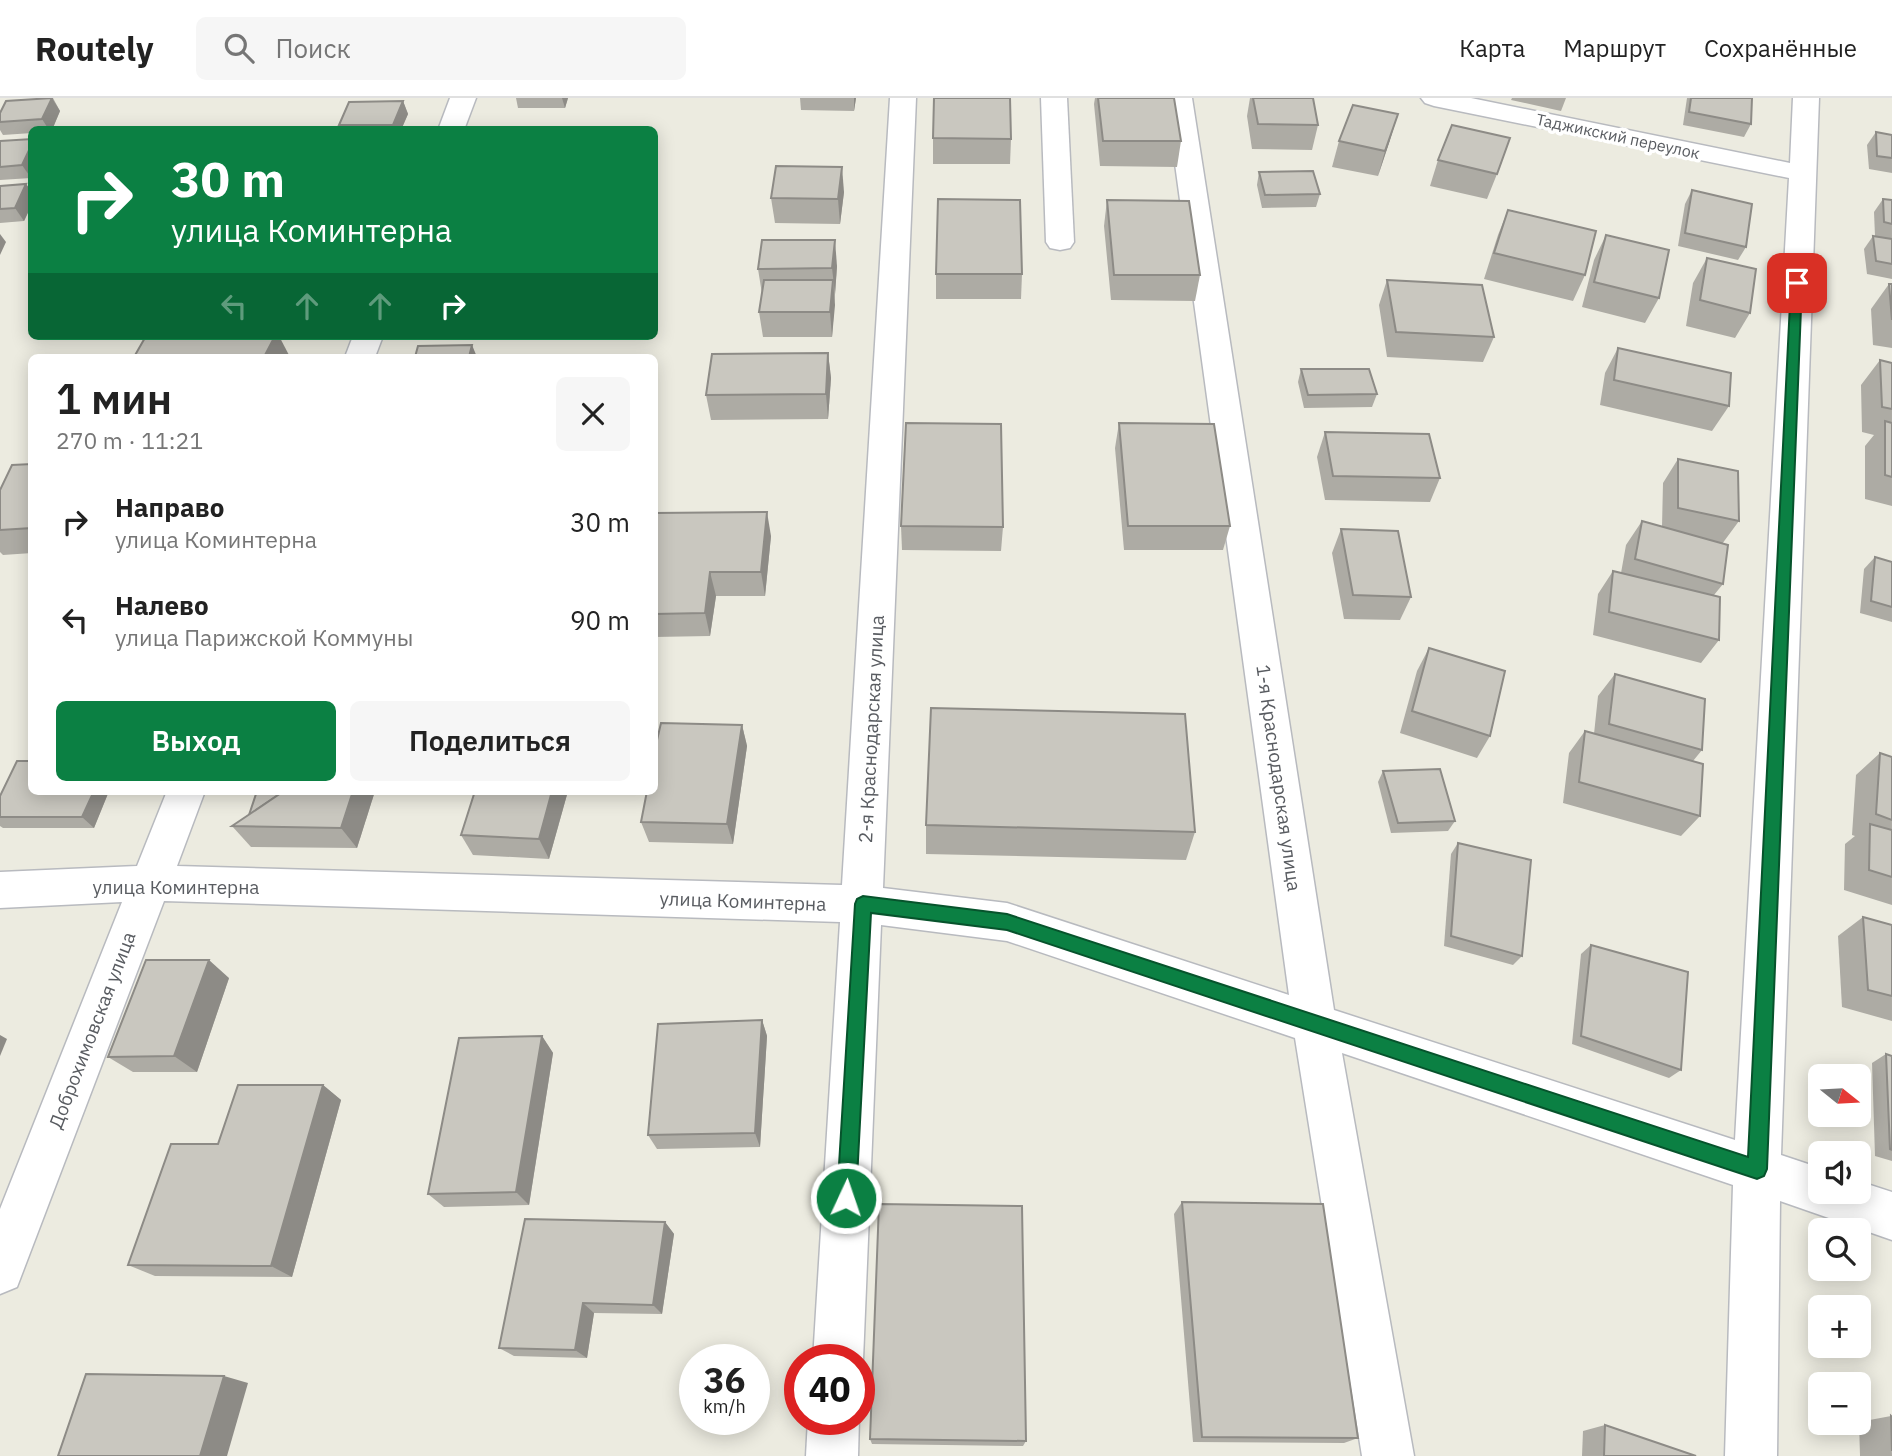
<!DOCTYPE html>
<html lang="ru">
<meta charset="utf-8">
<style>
body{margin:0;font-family:"IBM Plex Sans",sans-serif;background:#f6f6f6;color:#222;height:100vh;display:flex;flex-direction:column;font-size:26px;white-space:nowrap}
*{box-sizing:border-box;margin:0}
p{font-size:23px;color:#767676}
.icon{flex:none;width:38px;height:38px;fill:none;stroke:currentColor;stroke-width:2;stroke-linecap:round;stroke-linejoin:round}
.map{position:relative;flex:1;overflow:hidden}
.details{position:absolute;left:28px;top:256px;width:630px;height:441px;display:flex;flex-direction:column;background:#fff;border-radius:10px;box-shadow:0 4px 18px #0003}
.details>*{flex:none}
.banner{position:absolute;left:28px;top:28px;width:630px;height:214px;border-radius:10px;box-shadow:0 4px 18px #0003;background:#0b8043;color:#fff;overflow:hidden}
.needle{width:46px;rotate:108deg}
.buttons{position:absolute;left:1808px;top:966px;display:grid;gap:14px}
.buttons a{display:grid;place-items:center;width:63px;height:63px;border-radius:10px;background:#fff;box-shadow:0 4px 18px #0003;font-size:35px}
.speed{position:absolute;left:679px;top:1246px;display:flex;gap:14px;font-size:35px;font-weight:700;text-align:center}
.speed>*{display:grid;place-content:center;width:91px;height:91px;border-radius:50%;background:#fff;box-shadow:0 4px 18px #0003;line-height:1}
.speed small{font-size:18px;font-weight:400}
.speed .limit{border:10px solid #d22;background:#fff;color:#111}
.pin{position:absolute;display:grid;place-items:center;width:60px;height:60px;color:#fff;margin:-30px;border-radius:14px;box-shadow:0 4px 10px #0006}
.me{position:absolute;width:77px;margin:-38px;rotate:3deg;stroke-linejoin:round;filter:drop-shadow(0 0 5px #0008)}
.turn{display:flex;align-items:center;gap:24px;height:147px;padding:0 28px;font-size:32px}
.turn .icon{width:91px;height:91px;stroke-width:2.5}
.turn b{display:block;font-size:49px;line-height:60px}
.lanes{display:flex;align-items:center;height:66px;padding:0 28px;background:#0003;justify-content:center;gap:35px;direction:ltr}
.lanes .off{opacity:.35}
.round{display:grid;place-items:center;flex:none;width:74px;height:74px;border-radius:10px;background:#f6f6f6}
.head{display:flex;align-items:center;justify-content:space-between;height:119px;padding:0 28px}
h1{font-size:42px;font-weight:600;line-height:52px}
.action{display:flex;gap:14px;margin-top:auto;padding:14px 28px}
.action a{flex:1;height:80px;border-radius:10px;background:#0b8043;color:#fff;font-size:28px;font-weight:600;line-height:80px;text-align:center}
.action a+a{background:#f6f6f6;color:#222}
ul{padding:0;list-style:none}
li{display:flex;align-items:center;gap:21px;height:98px;padding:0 28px}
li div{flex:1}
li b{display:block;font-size:26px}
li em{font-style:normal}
header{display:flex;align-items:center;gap:42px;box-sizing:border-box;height:98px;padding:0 35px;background:#fff;border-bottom:2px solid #e0e0e0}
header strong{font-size:33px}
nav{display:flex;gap:38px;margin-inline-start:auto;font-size:24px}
.search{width:490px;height:63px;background:#f6f6f6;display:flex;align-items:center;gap:18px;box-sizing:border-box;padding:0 24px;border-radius:10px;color:#767676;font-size:26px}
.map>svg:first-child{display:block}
</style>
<header>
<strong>Routely</strong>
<div class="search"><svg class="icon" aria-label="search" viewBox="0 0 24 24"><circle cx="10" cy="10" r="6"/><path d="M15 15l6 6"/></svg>Поиск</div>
<nav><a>Карта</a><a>Маршрут</a><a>Сохранённые</a></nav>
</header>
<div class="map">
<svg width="1892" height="1358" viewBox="0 0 1892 1358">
<rect width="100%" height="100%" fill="#ecebe0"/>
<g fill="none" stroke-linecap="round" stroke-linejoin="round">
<g stroke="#b8babf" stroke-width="3">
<g id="minor">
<path d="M 450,0 L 476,0 L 464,32 L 438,32 Z"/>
<path d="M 890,0 L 916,0 L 883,790 L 1007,805 L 1289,897 L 1166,0 L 1192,0 L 1334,912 L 1735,1042 L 1789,80 L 1434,8 L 1425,5 L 1421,0 L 1471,0 L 1790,65 L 1793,0 L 1819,0 L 1781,1057 L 1820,1070 L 1820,1094 L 1858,1094 L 1858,1083 L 1892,1094 L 1892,1142 L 1780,1103 L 1777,1358 L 1725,1358 L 1733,1087 L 1342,955 L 1414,1358 L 1362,1358 L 1295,940 L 1007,843 L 881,827 L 863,1262 L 859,1271 L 859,1262 L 813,1262 L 840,824 L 164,803 L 17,1189 L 0,1196 L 0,1111 L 122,804 L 0,810 L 0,774 L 137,768 L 167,693 L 205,693 L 177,768 L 842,787 Z"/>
<path d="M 1041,0 L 1067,0 L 1074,144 L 1070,150 L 1060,152 L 1050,150 L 1046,144 Z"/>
<path d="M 353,238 L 383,238 L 375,259 L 345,259 Z"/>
<path d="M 808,1321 L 859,1320 L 858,1358 L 806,1358 Z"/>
</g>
</g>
<use href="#minor" fill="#fff" fill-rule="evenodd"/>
</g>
<g fill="#adaba4">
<path d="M 53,0 L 60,13 L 52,32 L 32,32 L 32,35 L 3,37 L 0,32 L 0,15 Z"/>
<path d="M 516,0 L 568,0 L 565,10 L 518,10 Z"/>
<path d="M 800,0 L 856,0 L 854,13 L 801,12 Z"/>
<path d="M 1095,0 L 1174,0 L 1181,43 L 1177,69 L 1100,68 L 1094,6 Z"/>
<path d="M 1250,0 L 1313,0 L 1318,27 L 1312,52 L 1252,51 L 1247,18 Z"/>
<path d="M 1512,0 L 1566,0 L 1561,13 L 1511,2 Z"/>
<path d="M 1687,0 L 1752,0 L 1751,26 L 1744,39 L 1683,27 Z"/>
<path d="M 403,3 L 408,16 L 401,32 L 340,32 L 339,27 Z"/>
<path d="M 1876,34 L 1892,37 L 1892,75 L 1869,71 L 1867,47 Z"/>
<path d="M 933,40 L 1011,41 L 1010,66 L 933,66 Z"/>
<path d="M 32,41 L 31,80 L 0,82 L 0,43 Z"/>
<path d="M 1390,42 L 1378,78 L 1332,69 L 1339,43 Z"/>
<path d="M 1438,62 L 1497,76 L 1487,101 L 1430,88 Z"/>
<path d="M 1259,74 L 1320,96 L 1316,109 L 1262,110 L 1257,87 Z"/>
<path d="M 26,86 L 32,94 L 32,106 L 24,123 L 0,125 L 0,88 Z"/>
<path d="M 1692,92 L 1746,149 L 1738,162 L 1678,148 L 1685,106 Z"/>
<path d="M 844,94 L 840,126 L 775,125 L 771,100 Z"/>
<path d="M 1883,101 L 1892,102 L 1892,141 L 1875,138 L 1874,114 Z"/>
<path d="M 1107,102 L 1200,177 L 1195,203 L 1111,202 L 1104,128 Z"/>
<path d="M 1508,112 L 1585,177 L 1573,203 L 1484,181 L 1498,137 Z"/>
<path d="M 1606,137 L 1659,200 L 1645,225 L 1582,209 L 1594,162 Z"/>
<path d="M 1873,138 L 1892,141 L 1892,181 L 1867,176 L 1864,151 Z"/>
<path d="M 1707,160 L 1750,215 L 1735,240 L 1686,228 L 1693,185 Z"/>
<path d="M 837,168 L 832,239 L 763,239 L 759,214 L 762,196 L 758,171 Z"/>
<path d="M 936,176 L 1022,176 L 1021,201 L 936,201 Z"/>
<path d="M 1387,182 L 1494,239 L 1483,264 L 1387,259 L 1379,207 Z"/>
<path d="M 1889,186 L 1892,186 L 1892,250 L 1873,247 L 1871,211 Z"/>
<path d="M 1618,250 L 1729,308 L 1712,333 L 1600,307 L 1605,275 Z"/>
<path d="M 828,255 L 831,280 L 828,321 L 711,322 L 706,297 Z"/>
<path d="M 1880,262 L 1892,265 L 1892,408 L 1865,401 L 1865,348 L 1874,337 L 1862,334 L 1861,287 Z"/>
<path d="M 1301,271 L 1377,296 L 1372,309 L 1304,310 L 1298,284 Z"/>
<path d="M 1119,325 L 1230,428 L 1223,452 L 1124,452 L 1115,350 Z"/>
<path d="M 1325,334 L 1440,380 L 1430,404 L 1325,402 L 1317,359 Z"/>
<path d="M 1678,361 L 1739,423 L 1722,446 L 1723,486 L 1714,497 L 1719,542 L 1701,565 L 1593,537 L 1598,496 L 1613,473 L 1621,475 L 1626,447 L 1642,423 L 1662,429 L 1663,385 Z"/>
<path d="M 32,366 L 32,455 L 3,457 L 0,454 L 0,392 Z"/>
<path d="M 654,415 L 771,438 L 765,498 L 716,498 L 710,538 L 654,539 Z"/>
<path d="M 901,428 L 1003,429 L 1001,453 L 902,452 Z"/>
<path d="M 1341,431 L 1411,499 L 1400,522 L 1344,521 L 1332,455 Z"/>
<path d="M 1875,459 L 1892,464 L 1892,524 L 1860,515 L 1864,471 Z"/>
<path d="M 1429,550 L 1490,638 L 1477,660 L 1400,635 L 1417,573 Z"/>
<path d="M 1615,576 L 1702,652 L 1693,663 L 1700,718 L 1681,738 L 1563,705 L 1569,655 L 1585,633 L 1594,636 L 1598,598 Z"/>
<path d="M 742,627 L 747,648 L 733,746 L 649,744 L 641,724 Z"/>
<path d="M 1880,655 L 1892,659 L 1892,807 L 1844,792 L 1845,746 L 1855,738 L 1852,737 L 1856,677 Z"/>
<path d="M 1383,673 L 1455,723 L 1448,733 L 1391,735 L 1378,684 Z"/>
<path d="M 32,693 L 109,693 L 94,730 L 3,730 L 0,728 L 0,698 Z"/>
<path d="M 375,693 L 357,750 L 251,749 L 232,728 Z"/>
<path d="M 475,693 L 568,693 L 549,761 L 473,757 L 461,737 Z"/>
<path d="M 926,727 L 1195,734 L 1186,762 L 926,756 Z"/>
<path d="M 1458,745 L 1522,858 L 1513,867 L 1444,848 L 1451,756 Z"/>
<path d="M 1863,819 L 1892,827 L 1892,923 L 1842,909 L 1838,838 Z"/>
<path d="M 1591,847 L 1681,972 L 1669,980 L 1572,946 L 1581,856 Z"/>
<path d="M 229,880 L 197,974 L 133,974 L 108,959 Z"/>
<path d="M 762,922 L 767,938 L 760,1049 L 657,1051 L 648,1037 Z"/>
<path d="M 542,938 L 553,955 L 529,1107 L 444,1109 L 428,1096 Z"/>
<path d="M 1886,956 L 1892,958 L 1892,1063 L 1875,1058 L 1872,965 Z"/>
<path d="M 323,987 L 341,1002 L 292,1179 L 155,1178 L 128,1167 L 218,1046 Z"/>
<path d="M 1182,1104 L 1358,1340 L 1344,1345 L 1193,1344 L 1174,1116 Z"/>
<path d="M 665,1124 L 674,1136 L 662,1216 L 594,1215 L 587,1260 L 514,1258 L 499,1250 Z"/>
<path d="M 1891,1318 L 1892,1358 L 1860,1358 L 1859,1324 Z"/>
<path d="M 1605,1327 L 1696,1358 L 1582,1358 L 1583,1333 Z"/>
<path d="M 870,1341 L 1026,1343 L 1023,1348 L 872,1346 Z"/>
</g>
<g fill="#8d8b86">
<path d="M 52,0 L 60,13 L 52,32 L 49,32 L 42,21 Z"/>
<path d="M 562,0 L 568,0 L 565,10 Z"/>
<path d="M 854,0 L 856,0 L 854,13 Z"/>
<path d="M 403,3 L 408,16 L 401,32 L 395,32 L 393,27 Z"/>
<path d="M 1398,16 L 1390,42 L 1378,78 L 1385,53 Z"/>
<path d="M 32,46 L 32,78 L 31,80 L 22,67 Z"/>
<path d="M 842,69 L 844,94 L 840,126 L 838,101 Z"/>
<path d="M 26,86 L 32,94 L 32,106 L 24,123 L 15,110 Z"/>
<path d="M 0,136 L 6,144 L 0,157 Z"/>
<path d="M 835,142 L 837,168 L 835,196 L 832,170 Z"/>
<path d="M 833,182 L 835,207 L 832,239 L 830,214 Z"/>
<path d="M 275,238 L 279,238 L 290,259 L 264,259 Z"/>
<path d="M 472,247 L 477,259 L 469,259 Z"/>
<path d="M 828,255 L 831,280 L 828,321 L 826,296 Z"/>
<path d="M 767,414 L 771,438 L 765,498 L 761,474 Z"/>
<path d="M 710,474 L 716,498 L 710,538 L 705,515 Z"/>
<path d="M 742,627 L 747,648 L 733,746 L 727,726 Z"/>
<path d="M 94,693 L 109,693 L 94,730 L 82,719 Z"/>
<path d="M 353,693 L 375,693 L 357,750 L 341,730 Z"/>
<path d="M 552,693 L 568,693 L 549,761 L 539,741 Z"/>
<path d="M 209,862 L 229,880 L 197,974 L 174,958 Z"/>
<path d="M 762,922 L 767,938 L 760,1049 L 755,1035 Z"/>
<path d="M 0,937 L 7,941 L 0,958 Z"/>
<path d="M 542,938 L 553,955 L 529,1107 L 516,1094 Z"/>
<path d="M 323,987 L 341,1002 L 292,1179 L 271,1168 Z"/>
<path d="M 665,1124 L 674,1136 L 662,1216 L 653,1207 Z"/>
<path d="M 583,1205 L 594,1215 L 587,1260 L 575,1252 Z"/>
<path d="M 224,1278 L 248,1285 L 227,1358 L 200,1358 Z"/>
</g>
<g fill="#c9c7bf" stroke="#8d8b86" stroke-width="2">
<path d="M 52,0 L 42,21 L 0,24 L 0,15 L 6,3 Z"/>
<path d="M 934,0 L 1010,0 L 1011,41 L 933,40 Z"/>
<path d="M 1098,0 L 1174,0 L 1181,43 L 1103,43 Z"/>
<path d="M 1253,0 L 1313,0 L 1318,27 L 1258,26 Z"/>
<path d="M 1691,0 L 1752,0 L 1751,26 L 1689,14 Z"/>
<path d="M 403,3 L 393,27 L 339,27 L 349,4 Z"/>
<path d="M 1353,7 L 1398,16 L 1385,53 L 1339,43 Z"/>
<path d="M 1452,27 L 1510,40 L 1497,76 L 1438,62 Z"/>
<path d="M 1876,34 L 1892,37 L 1892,60 L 1877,58 Z"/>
<path d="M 32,41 L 32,46 L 22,67 L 0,69 L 0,43 Z"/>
<path d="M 776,68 L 842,69 L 838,101 L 771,100 Z"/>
<path d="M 1313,73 L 1320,96 L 1265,97 L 1259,74 Z"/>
<path d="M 26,86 L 15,110 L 0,111 L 0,88 Z"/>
<path d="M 1692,92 L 1752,106 L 1746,149 L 1685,135 Z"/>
<path d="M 938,101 L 1020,102 L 1022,176 L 936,176 Z"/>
<path d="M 1883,101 L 1892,102 L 1892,126 L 1884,124 Z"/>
<path d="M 1107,102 L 1189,103 L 1200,177 L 1114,177 Z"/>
<path d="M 1508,112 L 1596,133 L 1585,177 L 1494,155 Z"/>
<path d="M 1606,137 L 1669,152 L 1659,200 L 1594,184 Z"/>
<path d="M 1873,138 L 1892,141 L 1892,166 L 1876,163 Z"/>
<path d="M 762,142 L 835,142 L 832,170 L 758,171 Z"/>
<path d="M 1707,160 L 1756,171 L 1750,215 L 1700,202 Z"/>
<path d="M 764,182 L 833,182 L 830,214 L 759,214 Z"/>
<path d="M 1387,182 L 1482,187 L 1494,239 L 1396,234 Z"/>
<path d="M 1889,186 L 1892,186 L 1892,222 Z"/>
<path d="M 146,238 L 275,238 L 264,259 L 134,259 Z"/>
<path d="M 472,247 L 469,259 L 415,259 L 418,248 Z"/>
<path d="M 1618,250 L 1731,275 L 1729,308 L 1614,282 Z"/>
<path d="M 828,255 L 826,296 L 706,297 L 712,256 Z"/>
<path d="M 1880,262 L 1892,265 L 1892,311 L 1882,309 Z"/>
<path d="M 1301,271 L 1369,271 L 1377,296 L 1308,297 Z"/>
<path d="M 1885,323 L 1892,325 L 1892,379 L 1885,377 Z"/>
<path d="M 906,325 L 1001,326 L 1003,429 L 901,428 Z"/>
<path d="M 1119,325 L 1214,326 L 1230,428 L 1128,428 Z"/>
<path d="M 1325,334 L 1429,336 L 1440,380 L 1333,378 Z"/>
<path d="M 1678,361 L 1738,373 L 1739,423 L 1678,410 Z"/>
<path d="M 32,366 L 32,430 L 0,432 L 0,392 L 12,367 Z"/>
<path d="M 767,414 L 761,474 L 710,474 L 705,515 L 654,516 L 654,415 Z"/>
<path d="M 1642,423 L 1728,447 L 1723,486 L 1635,461 Z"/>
<path d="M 1341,431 L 1398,433 L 1411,499 L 1353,497 Z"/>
<path d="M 1875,459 L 1892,464 L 1892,509 L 1871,503 Z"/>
<path d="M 1613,473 L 1720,499 L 1719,542 L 1609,514 Z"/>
<path d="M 1429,550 L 1505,573 L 1490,638 L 1412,613 Z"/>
<path d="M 1615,576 L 1705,601 L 1702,652 L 1609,626 Z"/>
<path d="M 931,610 L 1185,616 L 1195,734 L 926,727 Z"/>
<path d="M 661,625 L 742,627 L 727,726 L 641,724 L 647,693 L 654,693 L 654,655 Z"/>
<path d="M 1585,633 L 1703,666 L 1700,718 L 1579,684 Z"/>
<path d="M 1880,655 L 1892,659 L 1892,722 L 1876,716 Z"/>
<path d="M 17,663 L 32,663 L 32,693 L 94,693 L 82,719 L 0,719 L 0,698 Z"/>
<path d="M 1440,671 L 1455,723 L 1398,725 L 1383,673 Z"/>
<path d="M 257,693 L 284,693 L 249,717 Z"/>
<path d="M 284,693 L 353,693 L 341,730 L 232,728 Z"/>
<path d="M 475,693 L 552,693 L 539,741 L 461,737 Z"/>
<path d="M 1870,726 L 1892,732 L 1892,779 L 1869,772 Z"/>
<path d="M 1458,745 L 1531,762 L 1522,858 L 1451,838 Z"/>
<path d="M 1863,819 L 1892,827 L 1892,898 L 1868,892 Z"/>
<path d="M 1591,847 L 1688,874 L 1681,972 L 1581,938 Z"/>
<path d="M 146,862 L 209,862 L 174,958 L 108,959 Z"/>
<path d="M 762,922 L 755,1035 L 648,1037 L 658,926 Z"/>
<path d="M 542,938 L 516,1094 L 428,1096 L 459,940 Z"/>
<path d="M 1886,956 L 1892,958 L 1892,1052 L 1890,1051 Z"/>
<path d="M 238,987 L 323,987 L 271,1168 L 128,1167 L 171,1046 L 218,1046 Z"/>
<path d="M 1182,1104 L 1323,1106 L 1358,1340 L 1202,1339 Z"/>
<path d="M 879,1106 L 1022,1108 L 1026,1343 L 870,1341 Z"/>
<path d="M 525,1121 L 665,1124 L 653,1207 L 583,1205 L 575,1252 L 499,1250 Z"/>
<path d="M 86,1276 L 224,1278 L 200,1358 L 58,1358 Z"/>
<path d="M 1891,1318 L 1892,1319 L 1892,1353 Z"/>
<path d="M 1605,1327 L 1696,1358 L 1604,1358 Z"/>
</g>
<path fill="#0b8043" stroke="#07532c" stroke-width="2" d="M 1797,181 L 1802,185 L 1767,1071 L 1764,1078 L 1757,1081 L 1007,832 L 871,815 L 856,1100 L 853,1107 L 846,1110 L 839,1107 L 837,1100 L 855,806 L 857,801 L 863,798 L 1007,816 L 1748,1059 L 1791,185 Z"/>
<g text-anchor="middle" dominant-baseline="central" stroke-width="7" stroke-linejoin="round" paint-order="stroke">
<g font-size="16" fill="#595c61" stroke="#fff">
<text transform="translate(1618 38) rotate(12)">Таджикский переулок</text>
</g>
<g font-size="19" fill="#595c61" stroke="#fff">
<text transform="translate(871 631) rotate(-87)">2-я Краснодарская улица</text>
<text transform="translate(1279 680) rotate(82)">1-я Краснодарская улица</text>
<text x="176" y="789">улица Коминтерна</text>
<text transform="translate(743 803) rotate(2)">улица Коминтерна</text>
<text transform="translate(92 932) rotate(-69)">Доброхимовская улица</text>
</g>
</g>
</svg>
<div class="buttons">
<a><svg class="needle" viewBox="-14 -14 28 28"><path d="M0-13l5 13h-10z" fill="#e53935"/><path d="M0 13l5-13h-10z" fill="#767676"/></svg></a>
<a><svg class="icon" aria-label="sound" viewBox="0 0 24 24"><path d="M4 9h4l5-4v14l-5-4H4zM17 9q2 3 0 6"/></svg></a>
<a><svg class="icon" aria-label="search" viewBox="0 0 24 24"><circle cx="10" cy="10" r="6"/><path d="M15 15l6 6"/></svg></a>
<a>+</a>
<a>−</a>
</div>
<div class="speed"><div>36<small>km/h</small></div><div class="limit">40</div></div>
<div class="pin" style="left:1797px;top:185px;background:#d93025"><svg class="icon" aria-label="arrive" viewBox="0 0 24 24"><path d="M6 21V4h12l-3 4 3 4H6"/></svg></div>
<svg class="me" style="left:846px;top:1100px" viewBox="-20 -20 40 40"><circle r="17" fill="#0b8043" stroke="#fff" stroke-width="3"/><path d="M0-11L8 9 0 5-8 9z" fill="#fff"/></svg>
<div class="banner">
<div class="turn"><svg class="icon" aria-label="right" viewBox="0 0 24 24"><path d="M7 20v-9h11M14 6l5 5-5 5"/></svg><div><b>30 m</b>улица Коминтерна</div></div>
<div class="lanes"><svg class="icon off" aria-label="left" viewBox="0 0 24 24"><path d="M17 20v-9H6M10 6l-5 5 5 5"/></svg><svg class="icon off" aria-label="ahead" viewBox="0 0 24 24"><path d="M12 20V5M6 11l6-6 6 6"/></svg><svg class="icon off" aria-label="ahead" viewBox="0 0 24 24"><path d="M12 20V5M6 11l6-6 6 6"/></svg><svg class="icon" aria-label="right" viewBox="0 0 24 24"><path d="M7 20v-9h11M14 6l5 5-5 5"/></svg></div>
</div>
<section class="details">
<div class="head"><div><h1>1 мин</h1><p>270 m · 11:21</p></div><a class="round"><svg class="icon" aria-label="close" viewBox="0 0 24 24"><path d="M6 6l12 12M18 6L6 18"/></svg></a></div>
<ul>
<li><svg class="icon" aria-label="right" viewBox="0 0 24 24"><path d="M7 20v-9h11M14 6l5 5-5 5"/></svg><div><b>Направо</b><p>улица Коминтерна</p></div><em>30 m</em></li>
<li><svg class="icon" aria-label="left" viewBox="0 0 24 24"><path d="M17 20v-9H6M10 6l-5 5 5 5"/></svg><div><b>Налево</b><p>улица Парижской Коммуны</p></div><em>90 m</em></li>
</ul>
<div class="action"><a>Выход</a><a>Поделиться</a></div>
</section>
</div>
